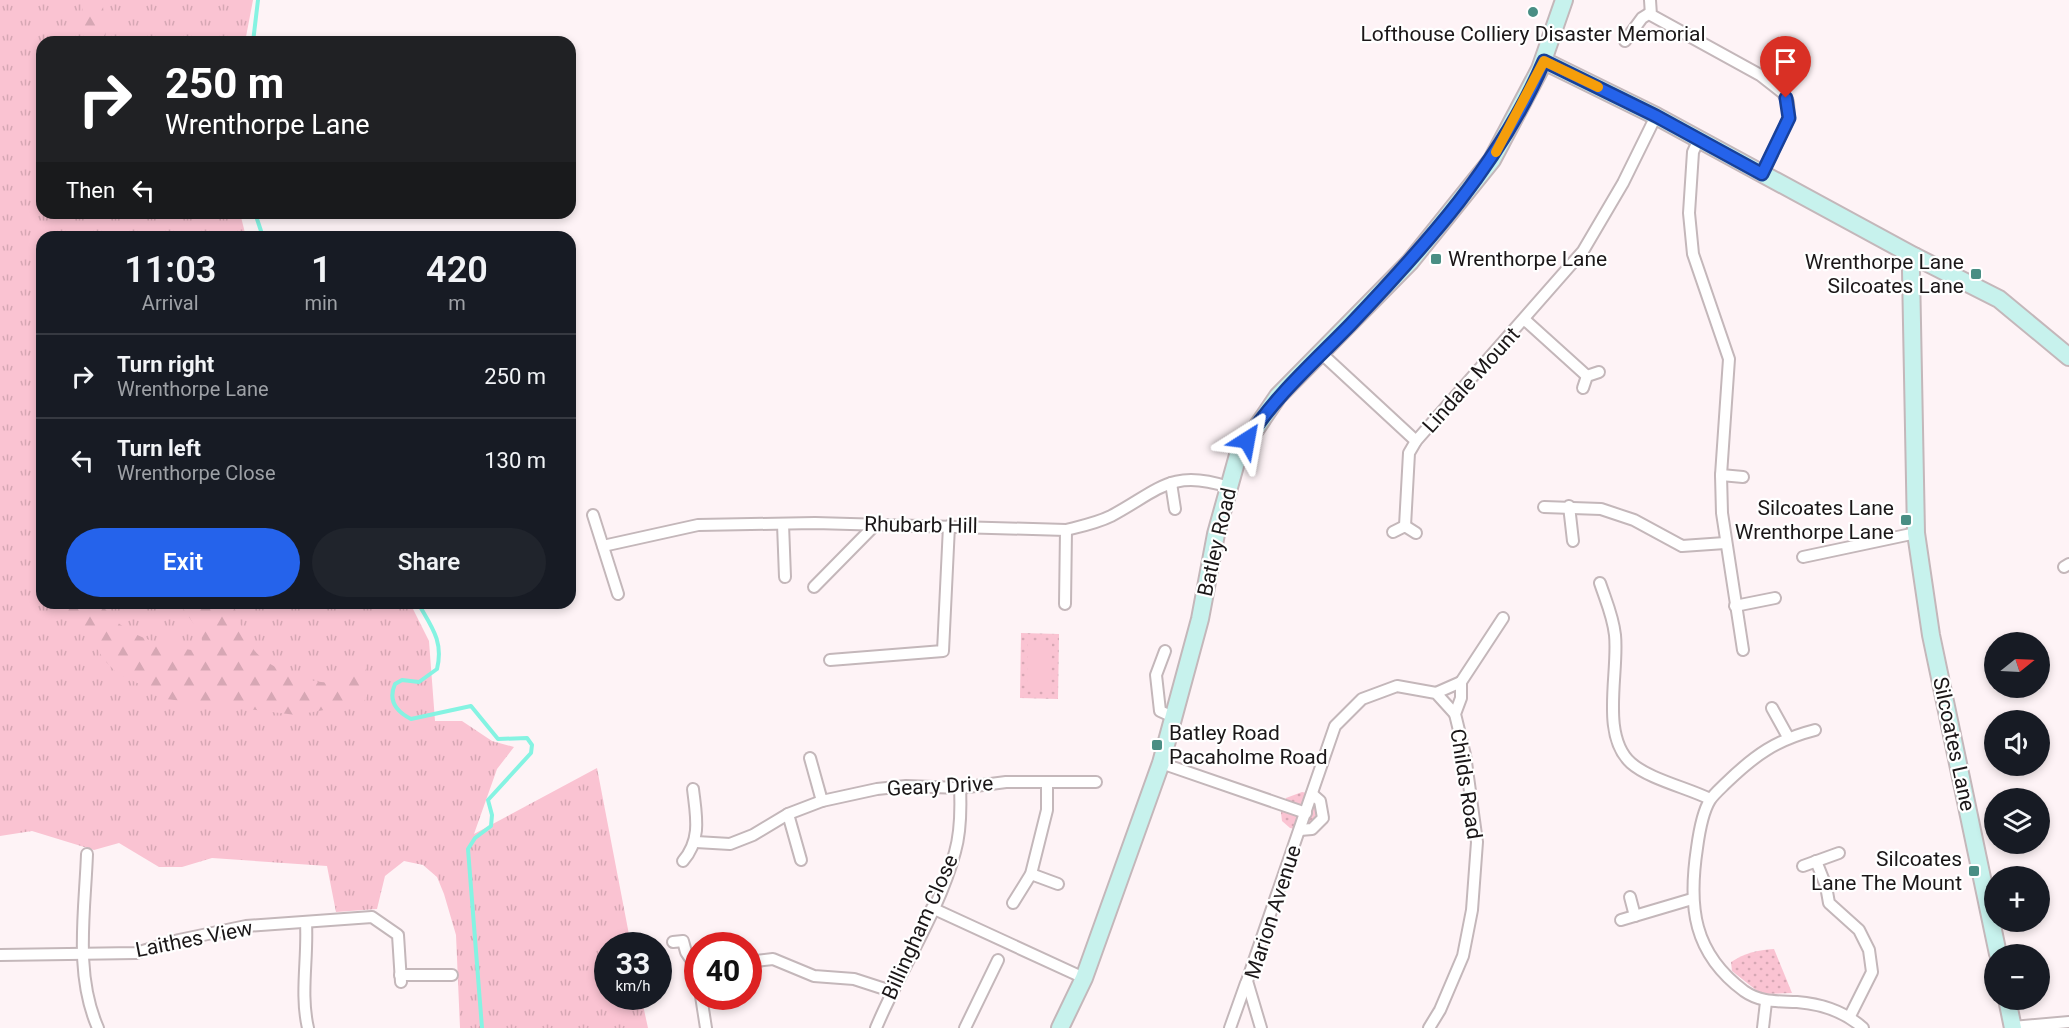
<!DOCTYPE html>
<meta charset="utf-8">
<style>
body{margin:0;font-family:Roboto,sans-serif;background:#20242c;color:#f1f3f6;height:100vh;display:flex;flex-direction:column;font-size:22px;white-space:nowrap}
*{box-sizing:border-box;margin:0}
p{font-size:20px;color:#9ea1a6}
.icon{flex:none;width:33px;height:33px;fill:none;stroke:currentColor;stroke-width:2;stroke-linecap:round;stroke-linejoin:round}
.map{position:relative;flex:1;overflow:hidden}
.details{position:absolute;left:36px;top:231px;width:540px;height:378px;display:flex;flex-direction:column;background:#171b24;border-radius:18px;box-shadow:0 3px 9px #0003}
.details>*{flex:none}
.guide{position:absolute;left:36px;top:36px;width:540px;height:183px;border-radius:18px;box-shadow:0 3px 9px #0003;background:#202124;color:#fff;overflow:hidden}
.needle{width:39px;rotate:72deg}
.buttons{position:absolute;left:1984px;top:632px;display:grid;gap:12px}
.buttons a{display:grid;place-items:center;width:66px;height:66px;border-radius:50%;background:#171b24;box-shadow:0 3px 9px #0003;font-size:30px}
.speed{position:absolute;left:594px;top:932px;display:flex;gap:12px;font-size:30px;font-weight:700;text-align:center}
.speed>*{display:grid;place-content:center;width:78px;height:78px;border-radius:50%;background:#171b24;box-shadow:0 3px 9px #0003;line-height:1}
.speed small{font-size:15px;font-weight:400}
.speed .limit{border:9px solid #d22;background:#fff;color:#111}
.pin{position:absolute;display:grid;place-items:center;width:51px;height:51px;color:#fff;margin:-62px -26px;border-radius:50% 50% 50% 0;rotate:-45deg;box-shadow:0 0 6px #0007}
.pin .icon{rotate:45deg}
.me{position:absolute;width:66px;margin:-33px;rotate:34deg;stroke-linejoin:round;filter:drop-shadow(0 0 4px #0008)}
.turn{display:flex;align-items:center;gap:21px;height:126px;padding:0 30px;font-size:27px}
.turn .icon{width:78px;height:78px;stroke-width:2.5}
.turn b{display:block;font-size:42px;line-height:51px}
.then{display:flex;align-items:center;height:57px;padding:0 30px;background:#0003;gap:12px;font-size:22px}
.eta{display:flex;justify-content:space-evenly;align-items:center;height:102px;text-align:center}
.eta b{font-size:36px;font-weight:600;line-height:42px}
.cta{display:flex;gap:12px;margin-top:auto;padding:12px 30px}
.cta a{flex:1;height:69px;border-radius:36px;background:#2563eb;color:#fff;font-size:24px;font-weight:600;line-height:69px;text-align:center}
.cta a+a{background:#20242c;color:#f1f3f6}
ul{padding:0;list-style:none}
li{display:flex;align-items:center;gap:18px;height:84px;padding:0 30px;border-top:2px solid #363941}
li div{flex:1}
li b{display:block;font-size:22px}
li em{font-style:normal}
.map>svg:first-child{display:block}
</style>
<div class="map">
<svg width="2069" height="1028" viewBox="0 0 2069 1028">
<defs>
<pattern id="grass-tufts" width="24" height="20" patternUnits="userSpaceOnUse" patternTransform="scale(1.5)"><rect width="24" height="20" fill="#fac3d2"/><path d="M3 7l-1-3M5 7V3M7 7l1-3M15 17l-1-3M17 17v-4M19 17l1-3" fill="none" stroke="#d6a7b4"/></pattern>
<pattern id="forest-firs" width="22" height="20" patternUnits="userSpaceOnUse" patternTransform="scale(1.5)"><rect width="22" height="20" fill="#fac3d2"/><path d="M5 1l3.5 6h-7zM16 11l3.5 6h-7z" fill="#d6a7b4"/></pattern>
<pattern id="park-dots" width="8" height="8" patternUnits="userSpaceOnUse" patternTransform="scale(1.5)"><rect width="8" height="8" fill="#fac3d2"/><path d="M2 2h.1M6 6h.1" fill="none" stroke="#d6a7b4" stroke-width="1.8" stroke-linecap="round"/></pattern>
</defs>
<rect width="100%" height="100%" fill="#fef3f6"/>
<path fill="url(#grass-tufts)" d="M 0,0 L 253,0 L 245,42 L 42,42 L 42,213 L 240,213 L 246,237 L 42,237 L 42,603 L 410,603 L 429,641 L 435,721 L 462,721 L 492,741 L 514,747 L 497,769 L 474,834 L 597,768 L 631,945 L 608,945 L 608,996 L 641,996 L 648,1028 L 460,1028 L 456,935 L 444,894 L 437,877 L 423,865 L 404,861 L 385,876 L 377,909 L 336,912 L 327,866 L 212,858 L 182,867 L 159,867 L 119,843 L 94,850 L 32,831 L 0,836 Z"/>
<g fill="url(#forest-firs)">
<path d="M 81,0 L 103,0 C 102,15 109,28 104,42 L 87,42 Z"/>
<path d="M 101,603 C 122,637 160,645 197,651 L 203,647 L 201,634 L 179,603 L 233,603 C 238,619 244,636 254,650 C 269,670 316,686 339,682 C 345,667 348,658 366,655 L 367,696 L 363,703 L 296,715 L 166,699 C 153,687 136,684 121,675 C 105,665 96,648 88,631 C 83,620 69,616 64,604 Z"/>
</g>
<g fill="url(#park-dots)">
<path d="M 1021,633 L 1059,634 L 1058,699 L 1020,698 Z"/>
<path d="M 1302,792 L 1312,794 L 1323,818 L 1300,830 L 1290,828 L 1282,821 L 1281,813 L 1286,798 Z"/>
<path d="M 1774,949 L 1792,993 L 1761,994 L 1732,971 L 1731,962 C 1745,953 1757,950 1774,949 Z"/>
</g>
<path fill="#fac3d2" d="M 1028,643 L 1052,643 L 1051,691 L 1027,691 Z"/>
<g fill="none" stroke-linecap="round" stroke-linejoin="round">
<g stroke="#85f3e2" stroke-width="4">
<path d="M 253,42 L 258,0"/>
<path d="M 255,213 L 263,237"/>
<path d="M 418,603 C 431,626 444,641 437,669 L 419,682 L 402,680 L 395,684 C 388,700 395,711 411,719 L 471,706 L 498,739 L 527,738 L 532,745 L 531,753 L 488,800 L 492,815 L 491,826 L 475,838 L 468,849 L 482,1028"/>
</g>
<g stroke="#c4b7ba" stroke-width="14">
<g id="street">
<path d="M 1650,0 L 1651,15 L 1760,75 L 1783,93 L 1788,102 L 1789,118 L 1762,174"/>
<path d="M 1625,41 L 1642,18 L 1650,13"/>
<path d="M 1699,139 L 1693,152 L 1689,213 L 1693,254 L 1729,359 L 1721,475 L 1722,513 L 1743,650"/>
<path d="M 1525,320 L 1587,376"/>
<path d="M 1322,354 L 1416,441"/>
<path d="M 1583,388 L 1587,376 L 1599,372"/>
<path d="M 1721,475 L 1743,477"/>
<path d="M 1171,483 L 1175,509"/>
<path d="M 1569,506 L 1573,541"/>
<path d="M 1544,507 L 1601,509 L 1634,520 L 1682,546 L 1725,543"/>
<path d="M 593,515 L 618,594"/>
<path d="M 783,524 L 785,577"/>
<path d="M 1405,526 L 1409,453 L 1416,441 L 1583,251 L 1623,183 L 1656,116"/>
<path d="M 1393,532 L 1405,526 L 1416,533"/>
<path d="M 603,546 L 698,525 L 815,523 L 1066,530 C 1082,526 1097,523 1111,516 C 1158,491 1171,468 1228,487"/>
<path d="M 1803,557 L 1916,533"/>
<path d="M 2064,567 L 2069,564"/>
<path d="M 1600,583 C 1606,601 1613,616 1615,635 C 1619,673 1600,735 1631,763 C 1649,779 1688,788 1710,799"/>
<path d="M 814,587 L 876,524"/>
<path d="M 1065,604 L 1066,530"/>
<path d="M 1735,606 L 1775,598"/>
<path d="M 1165,651 L 1156,675 L 1160,711 L 1173,717"/>
<path d="M 830,660 L 943,651 L 949,526"/>
<path d="M 1436,693 L 1461,682"/>
<path d="M 1772,708 L 1788,737"/>
<path d="M 1815,730 C 1776,740 1755,755 1726,783 C 1721,788 1714,794 1710,800 C 1702,813 1699,833 1697,848 C 1688,907 1693,953 1744,991 C 1761,1003 1778,1001 1797,1002 C 1822,1004 1844,1011 1863,1028"/>
<path d="M 810,758 L 822,801"/>
<path d="M 1161,763 L 1306,813"/>
<path d="M 788,814 L 801,860"/>
<path d="M 1300,830 L 1312,829 L 1323,818 L 1320,801 L 1312,794"/>
<path d="M 696,842 L 730,844 L 753,835 L 788,814 L 822,801 L 877,789 L 906,786 L 960,788 L 1006,782 L 1096,782"/>
<path d="M 87,854 C 85,911 74,974 98,1028"/>
<path d="M 683,861 C 702,839 696,815 693,789"/>
<path d="M 1816,861 L 1826,886 L 1829,903 L 1859,930 L 1869,950 L 1872,972 L 1850,1016"/>
<path d="M 1803,866 L 1839,853"/>
<path d="M 1031,874 L 1058,884"/>
<path d="M 1630,897 L 1635,916"/>
<path d="M 1013,903 L 1031,874 L 1047,810 L 1047,783"/>
<path d="M 932,908 L 1084,978"/>
<path d="M 1621,920 L 1692,899"/>
<path d="M 306,923 C 308,958 300,994 308,1028"/>
<path d="M 673,942 L 683,941 L 686,952 L 698,970"/>
<path d="M 0,955 L 136,953 L 179,940 L 246,926 L 372,917 L 398,935 L 401,982"/>
<path d="M 748,962 L 773,959 L 814,976 L 854,979 L 891,991"/>
<path d="M 400,975 L 452,975"/>
<path d="M 701,996 L 706,1028"/>
<path d="M 2013,1027 L 2069,1022"/>
<path d="M 876,1028 C 900,970 939,912 955,852 C 961,831 961,810 960,788"/>
<path d="M 965,1028 L 998,960"/>
<path d="M 1230,1028 L 1246,983"/>
<path d="M 1261,1028 L 1247,981 L 1335,726 L 1362,699 L 1397,686 L 1436,693 L 1455,714"/>
<path d="M 1429,1028 L 1440,1010 L 1463,956 L 1472,910 L 1477,842 L 1465,755 L 1455,714 L 1461,698 L 1461,682 L 1503,618"/>
<path d="M 1763,1028 L 1766,1002"/>
</g>
</g>
<g stroke="#c4b7ba" stroke-width="20">
<g id="secondary">
<path d="M 1544,61 L 1656,116 L 1914,256 L 1999,299 L 2069,357"/>
<path d="M 1914,256 L 1911,271 L 1916,533 L 1931,635 L 1998,954"/>
<path d="M 2007,999 L 2013,1028"/>
<path d="M 1060,1028 L 1084,978 L 1161,763 L 1200,619 L 1216,534 L 1238,455 L 1278,396 L 1410,262 L 1492,160 L 1540,69 L 1564,0"/>
</g>
</g>
<use href="#street" stroke="#fff" stroke-width="10"/>
<use href="#secondary" stroke="#c7f2ed" stroke-width="16"/>
</g>
<g fill="none" stroke-linecap="round" stroke-linejoin="round">
<g stroke="#184099" stroke-width="15">
<path id="route" d="M 1247,440 C 1275,396 1314,362 1350,325 C 1426,245 1500,164 1544,61 L 1656,116 L 1762,174 L 1789,118 L 1786,98"/>
</g>
<use href="#route" stroke="#2563eb" stroke-width="10"/>
<path stroke="#f59e0b" stroke-width="10" d="M 1496,152 L 1544,61 L 1598,87"/>
</g>
<g fill="#498e84" stroke="#fff" stroke-width="2">
<circle cx="1533" cy="12" r="6"/>
<rect x="1430" y="253" width="12" height="12" rx="3"/>
<rect x="1970" y="268" width="12" height="12" rx="3"/>
<rect x="1900" y="514" width="12" height="12" rx="3"/>
<rect x="1151" y="739" width="12" height="12" rx="3"/>
<rect x="1968" y="865" width="12" height="12" rx="3"/>
</g>
<g text-anchor="middle" dominant-baseline="central" stroke-width="4.5" stroke-linejoin="round" paint-order="stroke">
<g font-size="21" fill="#1b1718" stroke="#fff" text-anchor="end">
<text x="1533" y="34" text-anchor="middle">Lofthouse Colliery Disaster Memorial</text>
<text x="1448" y="259" text-anchor="start">Wrenthorpe Lane</text>
<text x="1964" y="262">Wrenthorpe Lane<tspan x="1964" dy="24">Silcoates Lane</tspan></text>
<text x="1894" y="508">Silcoates Lane<tspan x="1894" dy="24">Wrenthorpe Lane</tspan></text>
<text x="1169" y="733" text-anchor="start">Batley Road<tspan x="1169" dy="24">Pacaholme Road</tspan></text>
<text x="1962" y="859">Silcoates<tspan x="1962" dy="24">Lane The Mount</tspan></text>
</g>
<g font-size="21" fill="#1b1718" stroke="#fff">
<text transform="translate(1471 380) rotate(-48)">Lindale Mount</text>
<text transform="translate(921 525) rotate(1)">Rhubarb Hill</text>
<text transform="translate(1217 542) rotate(-77)">Batley Road</text>
<text transform="translate(1954 744) rotate(78)">Silcoates Lane</text>
<text transform="translate(1466 784) rotate(81)">Childs Road</text>
<text transform="translate(940 786) rotate(-3)">Geary Drive</text>
<text transform="translate(1273 912) rotate(-72)">Marion Avenue</text>
<text transform="translate(920 927) rotate(-66)">Billingham Close</text>
<text transform="translate(194 939) rotate(-11)">Laithes View</text>
</g>
</g>
</svg>
<div class="buttons">
<a><svg class="needle" viewBox="-14 -14 28 28"><path d="M0-13l5 13h-10z" fill="#e53935"/><path d="M0 13l5-13h-10z" fill="#9ea1a6"/></svg></a>
<a><svg class="icon" aria-label="sound" viewBox="0 0 24 24"><path d="M4 9h4l5-4v14l-5-4H4zM17 9q2 3 0 6"/></svg></a>
<a><svg class="icon" aria-label="layers" viewBox="0 0 24 24"><path d="M12 4l9 5-9 5-9-5zM3 14l9 5 9-5"/></svg></a>
<a>+</a>
<a>−</a>
</div>
<div class="speed"><div>33<small>km/h</small></div><div class="limit">40</div></div>
<div class="pin" style="left:1786px;top:98px;background:#d93025"><svg class="icon" aria-label="arrive" viewBox="0 0 24 24"><path d="M6 21V4h12l-3 4 3 4H6"/></svg></div>
<svg class="me" style="left:1247px;top:440px" viewBox="-20 -20 40 40"><path d="M0-17L14 15 0 8-14 15z" fill="#2563eb" stroke="#fff" stroke-width="4"/></svg>
<div class="guide">
<div class="turn"><svg class="icon" aria-label="right" viewBox="0 0 24 24"><path d="M7 20v-9h11M14 6l5 5-5 5"/></svg><div><b>250 m</b>Wrenthorpe Lane</div></div>
<div class="then">Then<svg class="icon" aria-label="left" viewBox="0 0 24 24"><path d="M17 20v-9H6M10 6l-5 5 5 5"/></svg></div>
</div>
<section class="details">
<div class="eta">
<div><b>11:03</b><p>Arrival</p></div>
<div><b>1</b><p>min</p></div>
<div><b>420</b><p>m</p></div>
</div>
<ul>
<li><svg class="icon" aria-label="right" viewBox="0 0 24 24"><path d="M7 20v-9h11M14 6l5 5-5 5"/></svg><div><b>Turn right</b><p>Wrenthorpe Lane</p></div><em>250 m</em></li>
<li><svg class="icon" aria-label="left" viewBox="0 0 24 24"><path d="M17 20v-9H6M10 6l-5 5 5 5"/></svg><div><b>Turn left</b><p>Wrenthorpe Close</p></div><em>130 m</em></li>
</ul>
<div class="cta"><a>Exit</a><a>Share</a></div>
</section>
</div>
